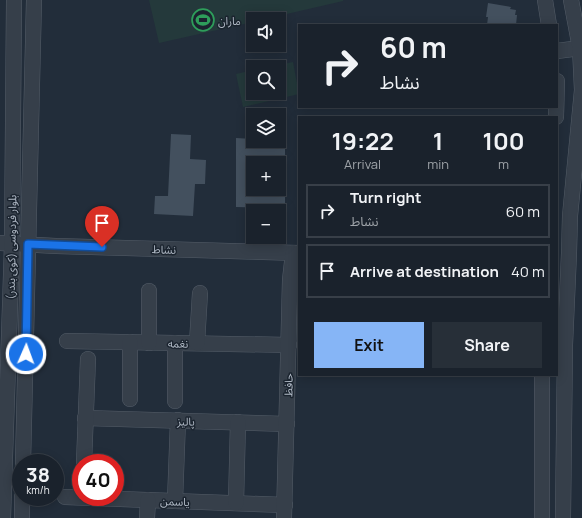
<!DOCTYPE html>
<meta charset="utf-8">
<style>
body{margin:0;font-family:Manrope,"Noto Sans Arabic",sans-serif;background:#272f38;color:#f1f3f6;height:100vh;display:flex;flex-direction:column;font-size:15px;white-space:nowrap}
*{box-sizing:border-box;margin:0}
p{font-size:13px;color:#9fa4a9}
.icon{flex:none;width:22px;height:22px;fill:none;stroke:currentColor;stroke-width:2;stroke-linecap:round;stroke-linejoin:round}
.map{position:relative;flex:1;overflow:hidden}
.panel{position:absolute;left:298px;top:116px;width:260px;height:260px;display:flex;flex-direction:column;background:#1a222c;border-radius:0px;box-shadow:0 2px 10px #0003,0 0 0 1px #383f48}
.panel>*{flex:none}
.hud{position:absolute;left:298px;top:24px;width:260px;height:84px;border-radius:0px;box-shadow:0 2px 10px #0003,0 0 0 1px #383f48;background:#1a222c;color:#f1f3f6;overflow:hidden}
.tools{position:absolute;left:246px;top:12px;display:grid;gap:8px}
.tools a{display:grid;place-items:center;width:40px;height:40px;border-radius:0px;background:#1a222c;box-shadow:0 2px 10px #0003,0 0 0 1px #383f48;font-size:20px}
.speed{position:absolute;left:12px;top:454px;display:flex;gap:8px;font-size:20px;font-weight:700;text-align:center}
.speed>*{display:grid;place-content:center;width:52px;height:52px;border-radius:50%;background:#1a222c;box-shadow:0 2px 10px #0003,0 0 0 1px #383f48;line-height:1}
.speed small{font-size:10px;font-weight:400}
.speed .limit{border:6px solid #d22;background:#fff;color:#111}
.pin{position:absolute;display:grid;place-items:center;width:34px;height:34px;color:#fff;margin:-41px -17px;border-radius:50% 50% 50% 0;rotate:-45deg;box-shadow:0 0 4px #0007}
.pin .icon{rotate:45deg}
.me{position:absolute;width:44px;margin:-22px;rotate:2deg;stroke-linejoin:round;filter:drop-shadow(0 0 3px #0008)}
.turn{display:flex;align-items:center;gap:14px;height:84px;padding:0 16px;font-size:18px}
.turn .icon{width:52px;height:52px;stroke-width:2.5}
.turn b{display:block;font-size:28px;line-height:34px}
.eta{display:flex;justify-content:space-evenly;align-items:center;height:68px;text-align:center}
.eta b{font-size:24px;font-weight:700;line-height:28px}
.button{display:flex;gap:8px;margin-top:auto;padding:8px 16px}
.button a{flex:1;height:46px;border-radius:0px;background:#86b5f6;color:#111;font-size:16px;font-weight:700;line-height:46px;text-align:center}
.button a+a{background:#272f38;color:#f1f3f6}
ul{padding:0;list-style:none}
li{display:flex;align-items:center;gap:12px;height:54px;margin:0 8px 6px;padding:0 8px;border:2px solid #383f48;border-radius:0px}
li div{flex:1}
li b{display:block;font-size:15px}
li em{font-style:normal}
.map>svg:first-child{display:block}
</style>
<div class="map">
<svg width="582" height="518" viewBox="0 0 582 518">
<rect width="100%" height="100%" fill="#222d3a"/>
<g fill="#24393b">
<path d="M 149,0 L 343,0 L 343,1 L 265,19 L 253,19 L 253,22 L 159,43 Z"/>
<path d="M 293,62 L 299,94 L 243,107 L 236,74 L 253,70 L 253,93 L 279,93 L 279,67 L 269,67 Z"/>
</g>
<g fill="#43505e">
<path d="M 488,3 L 511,7 L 510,9 L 516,10 L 515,15 L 517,15 L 516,25 L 487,25 L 488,17 L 486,17 Z"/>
<path d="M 171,134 L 191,135 L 190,159 L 206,160 L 205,184 L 195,184 L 193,216 L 154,214 L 155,196 L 168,196 Z"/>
<path d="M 236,138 L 253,139 L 253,141 L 285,141 L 285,163 L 253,163 L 253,189 L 285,189 L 285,208 L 236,207 Z"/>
</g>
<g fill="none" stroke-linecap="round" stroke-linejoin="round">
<g stroke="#545d68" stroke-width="16">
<g id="minor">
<path d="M 545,0 L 549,25"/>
<path d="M 557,51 L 580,48"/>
<path d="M 556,117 L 557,81"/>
<path d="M 0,243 L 56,246 L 299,253"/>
<path d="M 67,341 L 289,345"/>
<path d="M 149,343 L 149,291"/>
<path d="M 197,343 L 200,293"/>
<path d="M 130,399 L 130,342"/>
<path d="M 175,401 L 175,343"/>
<path d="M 85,418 L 287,424"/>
<path d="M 23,463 L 34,0"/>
<path d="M 84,463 L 88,359"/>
<path d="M 65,497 L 285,505"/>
<path d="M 175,501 L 178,420"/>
<path d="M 236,503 L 238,422"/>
<path d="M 3,518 L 12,244 L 14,0"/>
<path d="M 22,518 L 22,497"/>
<path d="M 147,518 L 148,500"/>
<path d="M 284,518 L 290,280 L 293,253"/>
<path d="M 542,518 L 542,375"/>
<path d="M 563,518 L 565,345 L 569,253 L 570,216 L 582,90 L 580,48 L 571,0"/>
</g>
</g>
<use href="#minor" stroke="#363f4a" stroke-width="15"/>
</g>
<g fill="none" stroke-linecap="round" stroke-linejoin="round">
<g stroke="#114b97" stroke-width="10">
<path id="route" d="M 26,354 L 28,244 L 102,247"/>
</g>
<use href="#route" stroke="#1a73e8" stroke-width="7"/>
</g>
<defs>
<g id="stadium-ring" transform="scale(1.15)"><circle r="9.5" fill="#1b242f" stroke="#2e9e5b" stroke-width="1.5"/><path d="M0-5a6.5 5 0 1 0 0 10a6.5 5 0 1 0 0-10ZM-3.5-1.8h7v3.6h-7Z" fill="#2e9e5b"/></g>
</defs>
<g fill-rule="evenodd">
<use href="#stadium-ring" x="203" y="20"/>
</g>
<g text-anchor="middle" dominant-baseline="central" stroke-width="3" stroke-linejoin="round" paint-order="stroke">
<g font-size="11" fill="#b1bac6" stroke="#1b242f" text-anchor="start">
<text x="218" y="20">ماران</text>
</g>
<g font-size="11" fill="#b1bac6" stroke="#1b242f">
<text transform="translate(11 247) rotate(-89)">بلوار فردوسی (کوی بندر)</text>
<text transform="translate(164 249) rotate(2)">نشاط</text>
<text transform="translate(178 343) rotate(1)">نغمه</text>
<text transform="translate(288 385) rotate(-89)">حافظ</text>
<text transform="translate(186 421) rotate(1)">پالیز</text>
<text transform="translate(175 501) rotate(2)">یاسمن</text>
</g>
</g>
</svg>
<div class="tools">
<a><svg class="icon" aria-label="sound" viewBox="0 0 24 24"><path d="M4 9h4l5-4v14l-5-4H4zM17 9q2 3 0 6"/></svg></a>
<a><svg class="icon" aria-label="search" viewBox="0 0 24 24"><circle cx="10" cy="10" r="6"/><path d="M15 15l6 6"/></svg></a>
<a><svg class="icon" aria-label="layers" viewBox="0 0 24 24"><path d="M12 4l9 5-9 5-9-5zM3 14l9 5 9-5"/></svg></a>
<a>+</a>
<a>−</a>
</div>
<div class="speed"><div>38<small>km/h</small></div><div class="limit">40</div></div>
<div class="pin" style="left:102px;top:247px;background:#d93025"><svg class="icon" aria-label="arrive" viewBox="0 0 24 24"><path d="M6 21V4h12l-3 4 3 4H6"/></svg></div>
<svg class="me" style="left:26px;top:354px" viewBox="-20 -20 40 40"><circle r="17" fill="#1a73e8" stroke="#fff" stroke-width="3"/><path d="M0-11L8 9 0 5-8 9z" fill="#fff"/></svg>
<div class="hud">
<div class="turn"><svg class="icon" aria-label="right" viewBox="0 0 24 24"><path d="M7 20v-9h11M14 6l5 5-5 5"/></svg><div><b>60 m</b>نشاط</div></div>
</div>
<section class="panel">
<div class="eta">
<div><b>19:22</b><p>Arrival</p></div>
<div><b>1</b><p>min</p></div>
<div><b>100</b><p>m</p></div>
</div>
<ul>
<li><svg class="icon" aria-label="right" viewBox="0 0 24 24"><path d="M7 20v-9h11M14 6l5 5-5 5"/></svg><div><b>Turn right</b><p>نشاط</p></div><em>60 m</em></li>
<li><svg class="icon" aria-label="arrive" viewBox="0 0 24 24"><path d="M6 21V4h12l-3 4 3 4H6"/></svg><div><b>Arrive at destination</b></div><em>40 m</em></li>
</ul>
<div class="button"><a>Exit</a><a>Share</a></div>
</section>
</div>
